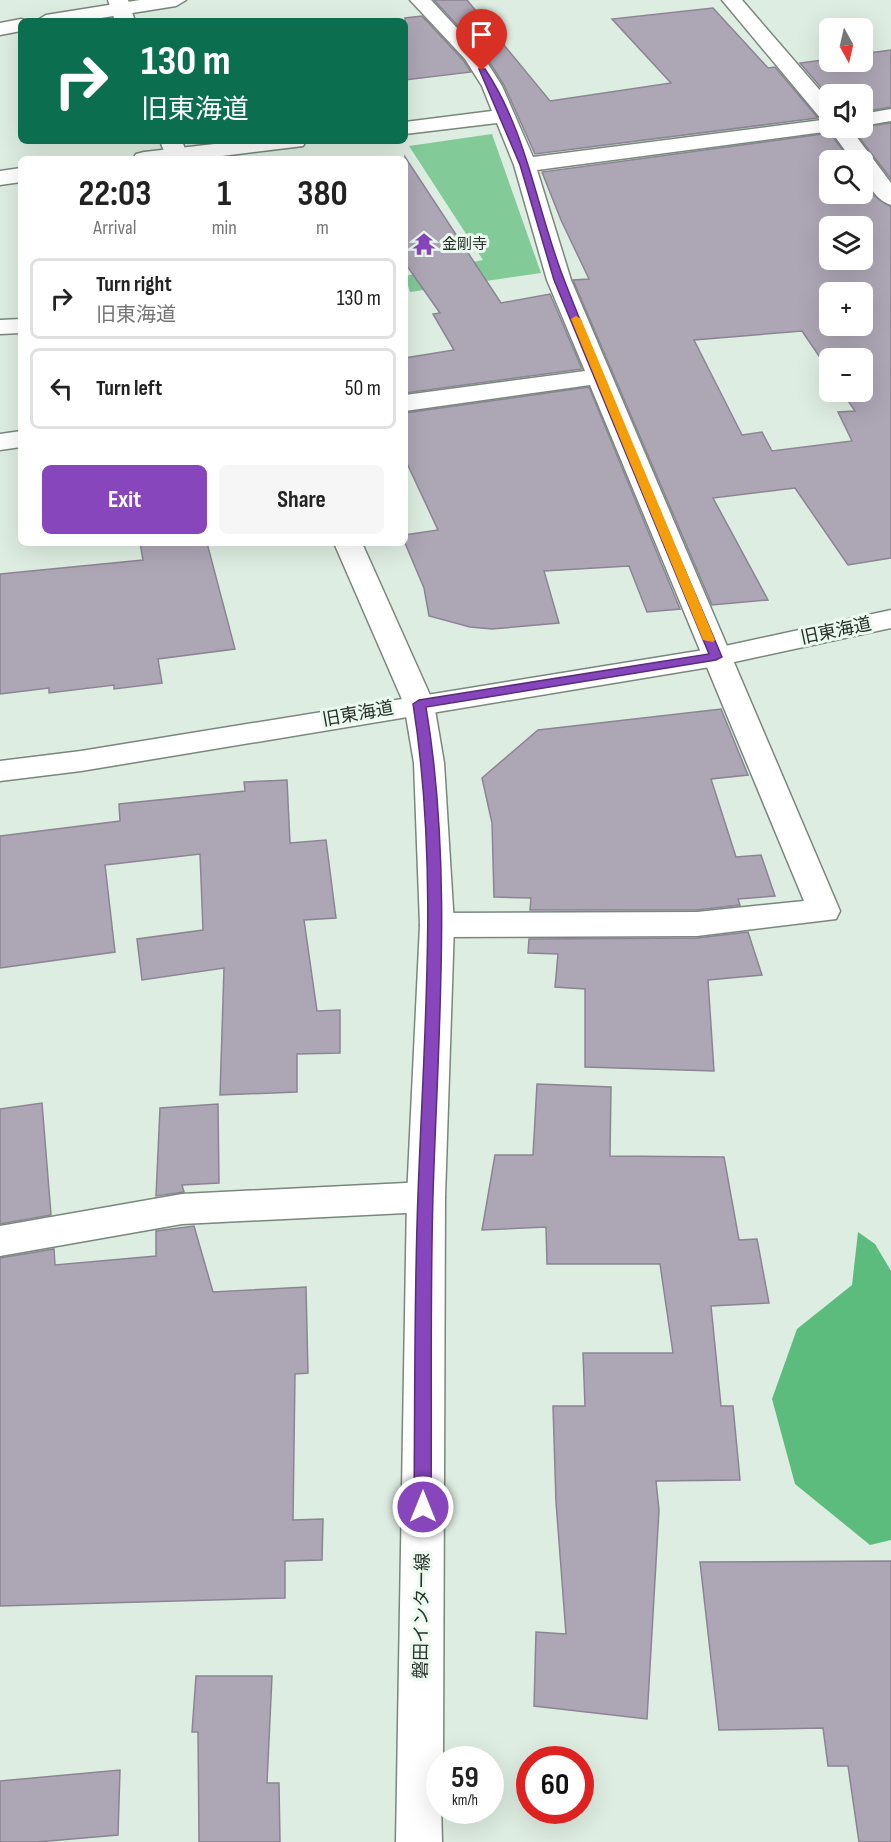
<!DOCTYPE html>
<meta charset="utf-8">
<style>
body{margin:0;font-family:"Sofia Sans Condensed","Noto Sans JP",sans-serif;background:#f6f6f6;color:#222;height:100vh;display:flex;flex-direction:column;font-size:22px;white-space:nowrap}
*{box-sizing:border-box;margin:0}
p{font-size:20px;color:#767676}
.icon{flex:none;width:33px;height:33px;fill:none;stroke:currentColor;stroke-width:2;stroke-linecap:round;stroke-linejoin:round}
.map{position:relative;flex:1;overflow:hidden}
.details{position:absolute;left:18px;top:156px;width:390px;height:390px;display:flex;flex-direction:column;background:#fff;border-radius:9px;box-shadow:0 6px 24px #0002}
.details>*{flex:none}
.top-card{position:absolute;left:18px;top:18px;width:390px;height:126px;border-radius:9px;box-shadow:0 6px 24px #0002;background:#0b6e4f;color:#fff;overflow:hidden}
.needle{width:39px;rotate:172deg}
.buttons{position:absolute;left:819px;top:18px;display:grid;gap:12px}
.buttons a{display:grid;place-items:center;width:54px;height:54px;border-radius:9px;background:#fff;box-shadow:0 6px 24px #0002;font-size:30px}
.speed{position:absolute;left:426px;top:1746px;display:flex;gap:12px;font-size:30px;font-weight:700;text-align:center}
.speed>*{display:grid;place-content:center;width:78px;height:78px;border-radius:50%;background:#fff;box-shadow:0 6px 24px #0002;line-height:1}
.speed small{font-size:15px;font-weight:400}
.speed .limit{border:9px solid #d22;background:#fff;color:#111}
.pin{position:absolute;display:grid;place-items:center;width:51px;height:51px;color:#fff;margin:-62px -26px;border-radius:50% 50% 50% 0;rotate:-45deg;box-shadow:0 0 6px #0007}
.pin .icon{rotate:45deg}
.me{position:absolute;width:66px;margin:-33px;rotate:0deg;stroke-linejoin:round;filter:drop-shadow(0 0 4px #0008)}
.turn{display:flex;align-items:center;gap:21px;height:126px;padding:0 24px;font-size:27px}
.turn .icon{width:78px;height:78px;stroke-width:2.5}
.turn b{display:block;font-size:42px;line-height:51px}
.eta{display:flex;justify-content:space-evenly;align-items:center;height:102px;text-align:center}
.eta b{font-size:36px;font-weight:700;line-height:42px}
.button{display:flex;gap:12px;margin-top:auto;padding:12px 24px}
.button a{flex:1;height:69px;border-radius:9px;background:#8746bb;color:#fff;font-size:24px;font-weight:700;line-height:69px;text-align:center}
.button a+a{background:#f6f6f6;color:#222}
ul{padding:0;list-style:none}
li{display:flex;align-items:center;gap:18px;height:81px;margin:0 12px 9px;padding:0 12px;border:3px solid #e0e0e0;border-radius:9px}
li div{flex:1}
li b{display:block;font-size:22px}
li em{font-style:normal}
.map>svg:first-child{display:block}
</style>
<div class="map">
<svg width="891" height="1842" viewBox="0 0 891 1842">
<rect width="100%" height="100%" fill="#deede1"/>
<path fill="#82ca98" d="M 492,134 L 541,273 L 410,292 L 405,276 L 483,260 L 409,146 Z"/>
<path fill="#5cbc7e" d="M 858,1232 L 875,1244 L 891,1271 L 891,1540 L 870,1545 L 795,1484 L 772,1399 L 797,1329 L 852,1285 Z"/>
<g fill="#ada6b5" stroke="#8b8593" stroke-width="1.5" fill-rule="evenodd">
<path d="M 434,0 L 467,0 L 550,101 L 671,83 L 612,19 L 713,8 L 768,68 L 775,67 L 818,118 L 535,154 L 504,85 L 485,55 Z"/>
<path d="M 422,16 L 463,60 L 471,72 L 405,80 L 405,18 Z"/>
<path d="M 891,50 L 891,107 L 862,112 L 862,94 L 830,94 L 830,98 L 800,63 L 830,59 L 830,62 L 862,62 L 862,54 Z"/>
<path d="M 891,123 L 891,179 L 852,128 Z"/>
<path d="M 830,133 L 850,160 L 830,160 L 830,194 L 862,194 L 862,176 L 873,195 L 891,207 L 891,558 L 848,565 L 795,488 L 713,498 L 768,600 L 712,605 L 573,280 L 589,279 L 561,220 L 542,172 ZM 830,226 L 862,226 L 862,260 L 830,260 ZM 830,292 L 862,292 L 862,326 L 830,326 ZM 802,331 L 830,372 L 830,358 L 862,358 L 862,392 L 842,392 L 855,411 L 838,412 L 852,441 L 772,451 L 762,432 L 742,435 L 694,340 Z"/>
<path d="M 405,157 L 501,303 L 550,294 L 582,369 L 405,393 L 405,358 L 454,350 L 433,314 L 440,313 L 405,263 Z"/>
<path d="M 589,387 L 680,609 L 647,612 L 629,566 L 544,571 L 559,623 L 492,629 L 470,627 L 429,616 L 424,588 L 405,543 L 405,535 L 438,530 L 405,459 L 405,413 Z"/>
<path d="M 140,543 L 207,543 L 235,649 L 158,659 L 162,683 L 114,689 L 114,685 L 49,693 L 49,688 L 0,694 L 0,574 L 143,560 Z"/>
<path d="M 721,709 L 748,775 L 711,779 L 736,857 L 761,855 L 775,896 L 738,899 L 740,905 L 697,910 L 530,910 L 531,898 L 494,897 L 492,823 L 482,778 L 538,730 Z"/>
<path d="M 287,780 L 290,843 L 326,840 L 336,918 L 304,920 L 317,1011 L 340,1010 L 340,1053 L 297,1054 L 297,1092 L 220,1095 L 224,968 L 142,980 L 137,939 L 203,930 L 200,854 L 105,865 L 115,952 L 0,968 L 0,836 L 120,821 L 119,804 L 245,791 L 244,782 Z"/>
<path d="M 748,932 L 762,975 L 708,980 L 714,1071 L 585,1067 L 585,989 L 555,987 L 558,954 L 528,953 L 529,939 L 697,938 Z"/>
<path d="M 537,1084 L 611,1087 L 610,1156 L 724,1157 L 739,1240 L 757,1239 L 769,1303 L 711,1306 L 721,1406 L 733,1406 L 740,1480 L 656,1481 L 659,1510 L 647,1719 L 534,1706 L 536,1632 L 566,1634 L 556,1502 L 553,1406 L 585,1406 L 583,1353 L 673,1353 L 660,1264 L 547,1264 L 546,1227 L 482,1230 L 495,1155 L 533,1155 Z"/>
<path d="M 42,1103 L 51,1215 L 0,1224 L 0,1109 Z"/>
<path d="M 218,1104 L 219,1183 L 182,1185 L 184,1192 L 156,1196 L 160,1108 Z"/>
<path d="M 194,1226 L 213,1292 L 306,1287 L 308,1373 L 295,1374 L 293,1520 L 323,1519 L 322,1560 L 285,1561 L 285,1598 L 0,1606 L 0,1258 L 54,1249 L 55,1265 L 156,1256 L 156,1231 Z"/>
<path d="M 891,1561 L 891,1842 L 859,1842 L 848,1766 L 828,1766 L 823,1728 L 719,1730 L 700,1562 Z"/>
<path d="M 196,1676 L 272,1676 L 267,1783 L 279,1783 L 280,1842 L 199,1842 L 198,1732 L 192,1732 Z"/>
<path d="M 120,1770 L 118,1835 L 37,1842 L 0,1842 L 0,1781 Z"/>
</g>
<g fill="none" stroke-linecap="round" stroke-linejoin="round">
<g stroke="#79877d" stroke-width="3">
<g id="minor">
<path d="M 410,0 L 431,0 L 483,56 L 502,86 L 533,157 L 822,120 L 722,0 L 742,0 L 830,102 L 830,128 L 850,128 L 891,183 L 891,205 C 874,200 862,177 862,160 L 852,160 L 831,131 L 537,170 L 571,280 L 840,911 L 836,919 L 697,936 L 437,937 L 425,933 L 420,925 L 425,917 L 437,913 L 697,912 L 804,901 L 590,385 L 405,411 L 405,395 L 585,371 L 547,280 L 514,165 L 497,123 L 405,134 L 405,122 L 492,111 L 482,86 L 465,59 Z"/>
<path d="M 891,109 L 891,121 L 862,126 L 862,114 Z"/>
<path d="M 241,141 L 306,141 L 303,146 L 295,147 L 198,159 L 133,159 L 136,154 L 144,152 Z"/>
<path d="M 21,168 L 21,182 L 0,185 L 0,171 Z"/>
<path d="M 21,319 L 21,333 L 0,334 L 0,320 Z"/>
<path d="M 21,431 L 21,447 L 0,450 L 0,434 Z"/>
<path d="M 426,1182 L 439,1187 L 445,1197 L 439,1207 L 426,1212 L 182,1224 L 0,1256 L 0,1226 L 182,1194 Z"/>
</g>
</g>
<g stroke="#79877d" stroke-width="3">
<path id="tertiary" d="M 891,610 L 891,628 L 716,666 L 81,771 L 0,781 L 0,761 L 81,751 L 716,648 Z"/>
</g>
<g stroke="#79877d" stroke-width="3">
<g id="secondary">
<path d="M 140,0 L 186,0 L 176,6 L 82,21 L 36,21 L 46,15 Z"/>
<path d="M 21,19 L 28,21 L 21,21 L 21,31 L 0,35 L 0,23 Z"/>
</g>
</g>
<g stroke="#79877d" stroke-width="3">
<g id="primary">
<path d="M 108,0 L 128,0 L 135,21 L 115,21 Z"/>
<path d="M 160,141 L 182,141 L 189,159 L 167,159 Z"/>
<path d="M 334,543 L 362,543 L 434,704 L 444,763 L 454,925 L 445,1197 L 443,1760 L 440,1760 L 442,1842 L 396,1842 L 407,1197 L 420,925 L 414,763 L 404,704 Z"/>
</g>
</g>
<use href="#minor" fill="#fff" fill-rule="evenodd"/>
<use href="#tertiary" fill="#fff" fill-rule="evenodd"/>
<use href="#secondary" fill="#fff" fill-rule="evenodd"/>
<use href="#primary" fill="#fff" fill-rule="evenodd"/>
</g>
<path fill="#8746bb" stroke="#582e7a" stroke-width="1.5" d="M 479,69 L 485,69 C 528,133 537,212 565,282 C 614,408 669,532 722,657 L 716,660 L 426,707 C 453,868 438,1032 433,1195 C 430,1299 432,1403 431,1507 L 429,1513 L 423,1515 L 417,1513 L 414,1507 C 415,1403 414,1298 418,1194 C 424,1030 439,866 413,704 L 419,700 L 709,654 L 554,280 L 520,165 Z"/>
<path fill="#f59e0b" d="M 576,316 L 581,319 L 715,640 L 713,642 L 703,640 L 571,319 Z"/>
<defs>
<g id="temple-bare" transform="scale(1.8)"><path d="M0-6L5-2H3V0L6.5 2.5H4V6H1.5V3h-3V6H-4V2.5H-6.5L-3 0V-2H-5Z" fill="#8746bb" stroke="#ebfaef" stroke-width="2.5" paint-order="stroke"/></g>
</defs>
<g fill-rule="evenodd">
<use href="#temple-bare" x="424" y="244"/>
</g>
<g text-anchor="middle" dominant-baseline="central" stroke-width="6" stroke-linejoin="round" paint-order="stroke">
<g font-size="15" fill="#292f2b" stroke="#ebfaef" text-anchor="start">
<text x="442" y="244">金剛寺</text>
</g>
<g font-size="18" fill="#292f2b" stroke="#ebfaef">
<text transform="translate(836 631) rotate(-12)">旧東海道</text>
<text transform="translate(358 714) rotate(-10)">旧東海道</text>
<text transform="translate(422 1616) rotate(-89)">磐田インター線</text>
</g>
</g>
</svg>
<div class="buttons">
<a><svg class="needle" viewBox="-14 -14 28 28"><path d="M0-13l5 13h-10z" fill="#e53935"/><path d="M0 13l5-13h-10z" fill="#767676"/></svg></a>
<a><svg class="icon" aria-label="sound" viewBox="0 0 24 24"><path d="M4 9h4l5-4v14l-5-4H4zM17 9q2 3 0 6"/></svg></a>
<a><svg class="icon" aria-label="search" viewBox="0 0 24 24"><circle cx="10" cy="10" r="6"/><path d="M15 15l6 6"/></svg></a>
<a><svg class="icon" aria-label="layers" viewBox="0 0 24 24"><path d="M12 4l9 5-9 5-9-5zM3 14l9 5 9-5"/></svg></a>
<a>+</a>
<a>−</a>
</div>
<div class="speed"><div>59<small>km/h</small></div><div class="limit">60</div></div>
<div class="pin" style="left:482px;top:71px;background:#d93025"><svg class="icon" aria-label="arrive" viewBox="0 0 24 24"><path d="M6 21V4h12l-3 4 3 4H6"/></svg></div>
<svg class="me" style="left:423px;top:1507px" viewBox="-20 -20 40 40"><circle r="17" fill="#8746bb" stroke="#fff" stroke-width="3"/><path d="M0-11L8 9 0 5-8 9z" fill="#fff"/></svg>
<div class="top-card">
<div class="turn"><svg class="icon" aria-label="right" viewBox="0 0 24 24"><path d="M7 20v-9h11M14 6l5 5-5 5"/></svg><div><b>130 m</b>旧東海道</div></div>
</div>
<section class="details">
<div class="eta">
<div><b>22:03</b><p>Arrival</p></div>
<div><b>1</b><p>min</p></div>
<div><b>380</b><p>m</p></div>
</div>
<ul>
<li><svg class="icon" aria-label="right" viewBox="0 0 24 24"><path d="M7 20v-9h11M14 6l5 5-5 5"/></svg><div><b>Turn right</b><p>旧東海道</p></div><em>130 m</em></li>
<li><svg class="icon" aria-label="left" viewBox="0 0 24 24"><path d="M17 20v-9H6M10 6l-5 5 5 5"/></svg><div><b>Turn left</b></div><em>50 m</em></li>
</ul>
<div class="button"><a>Exit</a><a>Share</a></div>
</section>
</div>
